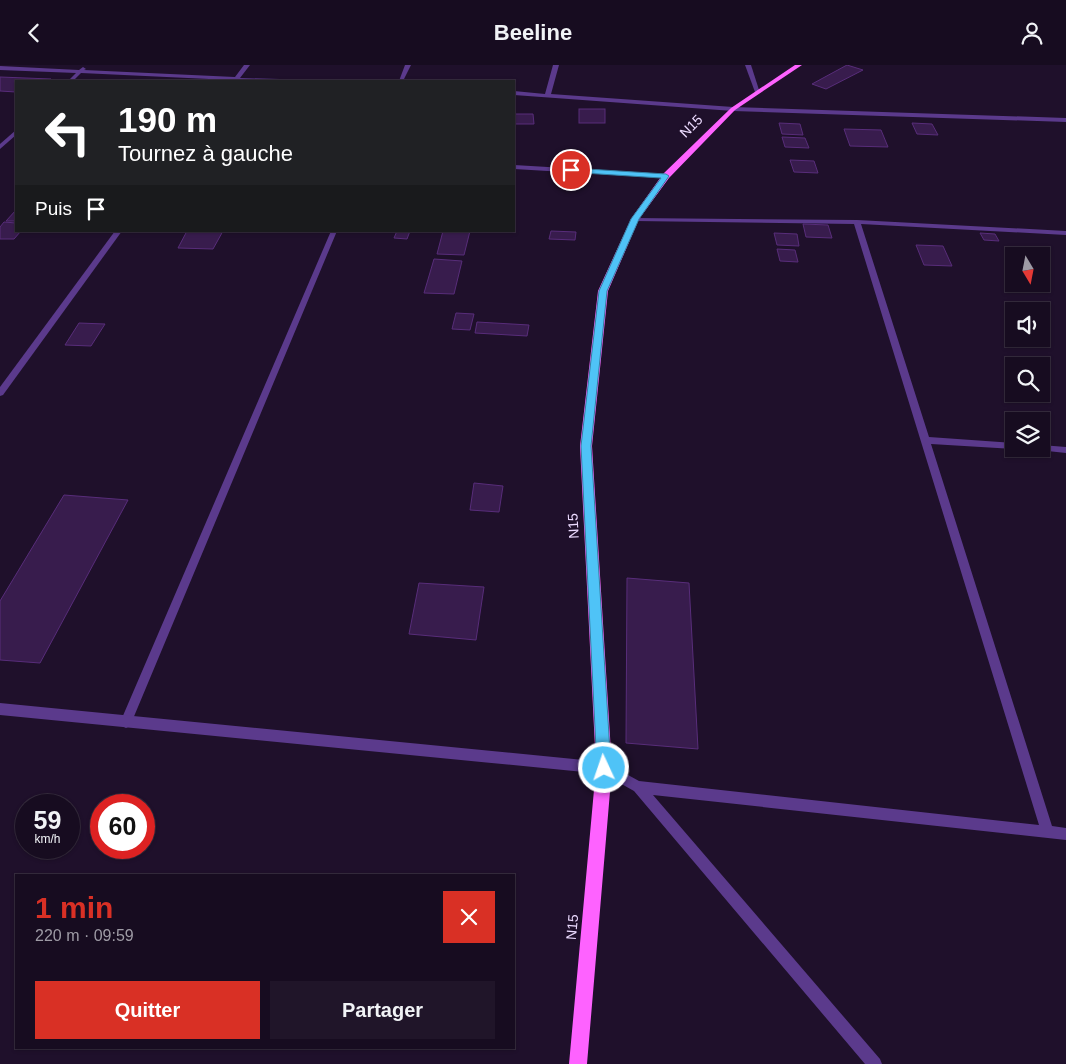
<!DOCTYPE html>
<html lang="fr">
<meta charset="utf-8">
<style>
body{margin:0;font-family:Arial,sans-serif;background:#201529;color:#f1f3f6;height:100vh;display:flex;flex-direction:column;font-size:19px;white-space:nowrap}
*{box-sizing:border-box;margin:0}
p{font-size:16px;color:#9e9ba5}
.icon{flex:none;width:28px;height:28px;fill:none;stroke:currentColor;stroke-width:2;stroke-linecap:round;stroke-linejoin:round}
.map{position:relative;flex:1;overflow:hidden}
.details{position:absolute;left:15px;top:809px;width:500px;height:175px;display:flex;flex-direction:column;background:#170c20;border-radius:0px;box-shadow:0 1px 4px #0004,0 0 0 1px #362c3e}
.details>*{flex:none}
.banner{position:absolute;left:15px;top:15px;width:500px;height:152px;border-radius:0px;box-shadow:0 1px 4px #0004,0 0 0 1px #362c3e;background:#202124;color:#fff;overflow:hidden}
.needle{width:32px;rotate:170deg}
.tools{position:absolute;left:1005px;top:182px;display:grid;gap:10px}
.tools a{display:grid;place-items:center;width:45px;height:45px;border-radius:0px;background:#170c20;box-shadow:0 1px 4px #0004,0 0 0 1px #362c3e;font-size:25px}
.speed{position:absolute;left:15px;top:729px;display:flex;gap:10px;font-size:25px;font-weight:700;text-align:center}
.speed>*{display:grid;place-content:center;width:65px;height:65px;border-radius:50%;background:#170c20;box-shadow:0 1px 4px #0004,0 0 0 1px #362c3e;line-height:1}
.speed small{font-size:12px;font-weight:400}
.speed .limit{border:8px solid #d22;background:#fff;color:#111}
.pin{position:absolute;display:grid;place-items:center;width:42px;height:42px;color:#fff;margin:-21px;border:2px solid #fff;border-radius:50%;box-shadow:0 1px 5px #0007}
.me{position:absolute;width:55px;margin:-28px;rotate:357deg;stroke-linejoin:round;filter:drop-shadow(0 0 4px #0008)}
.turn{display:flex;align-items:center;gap:18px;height:105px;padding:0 20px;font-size:22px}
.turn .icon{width:65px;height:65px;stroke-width:2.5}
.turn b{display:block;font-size:35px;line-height:42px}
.then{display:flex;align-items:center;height:48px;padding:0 20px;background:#0003;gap:10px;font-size:19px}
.round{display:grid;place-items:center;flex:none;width:52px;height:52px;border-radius:0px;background:#201529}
.summary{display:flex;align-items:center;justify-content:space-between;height:85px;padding:0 20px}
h1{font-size:30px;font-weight:700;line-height:38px;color:#d93025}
.cta{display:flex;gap:10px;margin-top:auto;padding:10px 20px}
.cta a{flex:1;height:58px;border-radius:0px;background:#d93025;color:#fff;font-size:20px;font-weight:700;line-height:58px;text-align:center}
.cta a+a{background:#201529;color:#f1f3f6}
header{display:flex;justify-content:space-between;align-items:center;height:65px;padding:0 20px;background:#170c20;font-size:22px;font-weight:700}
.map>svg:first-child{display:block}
</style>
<header><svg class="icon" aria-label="back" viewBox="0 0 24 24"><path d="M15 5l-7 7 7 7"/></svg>Beeline<svg class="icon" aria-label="person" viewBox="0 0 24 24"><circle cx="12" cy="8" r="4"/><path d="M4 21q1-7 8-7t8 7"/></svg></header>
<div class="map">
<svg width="1066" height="999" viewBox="0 0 1066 999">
<rect width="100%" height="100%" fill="#1f102b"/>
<g fill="#381c4d" stroke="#582d7a">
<path d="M 847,0 L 863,5 L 826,24 L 812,19 Z"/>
<path d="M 0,12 L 51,14 L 48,16 L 16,16 L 16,27 L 0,26 Z"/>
<rect x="579" y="44" width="26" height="14"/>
<path d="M 515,49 L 533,49 L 534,59 L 515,59 Z"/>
<path d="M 779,58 L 800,59 L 803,70 L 782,69 Z"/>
<path d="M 912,58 L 932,59 L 938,70 L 917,69 Z"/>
<path d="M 844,64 L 881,65 L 888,82 L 850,81 Z"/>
<path d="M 782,72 L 805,73 L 809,83 L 785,82 Z"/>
<path d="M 790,95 L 814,96 L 818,108 L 794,107 Z"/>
<path d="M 16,145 L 16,156 L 6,156 Z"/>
<path d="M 4,157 L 16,158 L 16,166 L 21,166 L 14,174 L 0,174 L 0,162 Z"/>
<path d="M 803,159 L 828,160 L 832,173 L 806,172 Z"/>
<path d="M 187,166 L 223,166 L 213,184 L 178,183 Z"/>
<path d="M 397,166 L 410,166 L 407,174 L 394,173 Z"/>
<path d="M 443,166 L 470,166 L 464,190 L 437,189 Z"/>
<path d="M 551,166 L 576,167 L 575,175 L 549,174 Z"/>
<path d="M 774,168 L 797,169 L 799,181 L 777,180 Z"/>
<path d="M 980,168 L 995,169 L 999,176 L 984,175 Z"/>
<path d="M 916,180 L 943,181 L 952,201 L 924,200 Z"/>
<path d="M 777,184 L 795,185 L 798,197 L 780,196 Z"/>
<path d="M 434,194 L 462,196 L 454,229 L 424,228 Z"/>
<path d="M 456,248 L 474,249 L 470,265 L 452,264 Z"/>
<path d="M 477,257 L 529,260 L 527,271 L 475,268 Z"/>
<path d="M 79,258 L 105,259 L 91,281 L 65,280 Z"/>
<path d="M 474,418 L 503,421 L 499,447 L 470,445 Z"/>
<path d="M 64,430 L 128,435 L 40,598 L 0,595 L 0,536 Z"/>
<path d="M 627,513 L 689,518 L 698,684 L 626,678 Z"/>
<path d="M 419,518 L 484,522 L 476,575 L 409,569 Z"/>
</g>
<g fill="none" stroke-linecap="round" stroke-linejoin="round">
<g fill="#5b3a8c" fill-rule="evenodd">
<path d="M 244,0 L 250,0 L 240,13 L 280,14 L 283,16 L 252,16 L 81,8 L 73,16 L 68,16 L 76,8 L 0,5 L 0,1 L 79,5 L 83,2 L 86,4 L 84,5 L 235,12 Z"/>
<path d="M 405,0 L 411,0 L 403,16 L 399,16 Z"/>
<path d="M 553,0 L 559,0 L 551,29 L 733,42 L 1066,53 L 1066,57 L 733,46 L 514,30 L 514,26 L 545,29 Z"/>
<path d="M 745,0 L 751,0 L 760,28 L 755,27 Z"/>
<path d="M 16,65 L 16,70 L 0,84 L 0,79 Z"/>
<path d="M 514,100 L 666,109 L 669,111 L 666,113 L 514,104 Z"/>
<path d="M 633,153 L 857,155 L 1066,166 L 1066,170 L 861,159 L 929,372 L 1014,378 L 1014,384 L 1016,384 L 1014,384 L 931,379 L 1052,761 L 1066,763 L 1066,775 L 653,730 L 880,994 L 882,999 L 865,999 L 634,726 L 600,707 L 598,703 L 600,699 L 604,697 L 608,699 L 639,716 L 1039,760 L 854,159 L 635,156 L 633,155 Z"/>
<path d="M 115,166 L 122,166 L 3,330 L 0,331 L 0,322 Z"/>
<path d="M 331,166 L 337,166 L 130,661 L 126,663 L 122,661 L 120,657 L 122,653 Z"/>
<path d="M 1041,380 L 1066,382 L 1066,388 L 1038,385 L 1037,384 L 1041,384 Z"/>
</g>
<path fill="#5b3a8c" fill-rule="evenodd" d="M 0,638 L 604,697 L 608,699 L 610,703 L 608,707 L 604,709 L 0,650 Z"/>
<path fill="#fe62ff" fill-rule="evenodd" d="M 795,0 L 802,0 L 735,45 L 669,113 L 639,154 L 608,226 L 592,381 L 612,703 L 587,999 L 569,999 L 596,703 L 580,381 L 598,226 L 631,154 L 663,109 L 731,43 Z"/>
</g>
<path fill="#4fc3f7" stroke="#337fa1" d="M 571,103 L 666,109 L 669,111 L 639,154 L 607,226 L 591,381 L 611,703 L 609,708 L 604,710 L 599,708 L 597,703 L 581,381 L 599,226 L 631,154 L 661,113 L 568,107 L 568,104 Z"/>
<g text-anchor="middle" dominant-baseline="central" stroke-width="4.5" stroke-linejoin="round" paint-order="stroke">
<g font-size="14" fill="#ecdbff" stroke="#1f102b">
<text transform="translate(691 61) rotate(-45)">N15</text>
<text transform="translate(573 461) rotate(-93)">N15</text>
<text transform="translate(572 862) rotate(-85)">N15</text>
</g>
</g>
</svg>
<div class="tools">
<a><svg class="needle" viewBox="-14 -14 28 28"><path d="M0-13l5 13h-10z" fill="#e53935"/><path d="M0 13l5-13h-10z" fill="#9e9ba5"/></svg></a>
<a><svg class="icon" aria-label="sound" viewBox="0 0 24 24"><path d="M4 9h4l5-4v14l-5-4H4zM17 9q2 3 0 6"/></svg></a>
<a><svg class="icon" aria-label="search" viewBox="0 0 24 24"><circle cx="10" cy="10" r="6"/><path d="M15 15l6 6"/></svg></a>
<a><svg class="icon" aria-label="layers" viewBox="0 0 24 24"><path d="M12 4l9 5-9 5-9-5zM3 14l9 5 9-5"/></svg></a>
</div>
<div class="speed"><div>59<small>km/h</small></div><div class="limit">60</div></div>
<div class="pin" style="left:571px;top:105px;background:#d93025"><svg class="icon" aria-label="arrive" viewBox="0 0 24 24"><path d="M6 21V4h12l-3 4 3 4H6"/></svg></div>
<svg class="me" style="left:604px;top:703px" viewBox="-20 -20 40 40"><circle r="17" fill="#4fc3f7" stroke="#fff" stroke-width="3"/><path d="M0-11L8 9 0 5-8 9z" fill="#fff"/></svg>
<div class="banner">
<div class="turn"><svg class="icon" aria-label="left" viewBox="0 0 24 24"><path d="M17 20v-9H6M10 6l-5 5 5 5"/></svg><div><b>190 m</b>Tournez à gauche</div></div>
<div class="then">Puis<svg class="icon" aria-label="arrive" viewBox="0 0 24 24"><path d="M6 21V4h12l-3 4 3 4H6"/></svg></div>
</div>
<section class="details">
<div class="summary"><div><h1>1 min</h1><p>220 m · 09:59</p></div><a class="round" style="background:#d93025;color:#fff"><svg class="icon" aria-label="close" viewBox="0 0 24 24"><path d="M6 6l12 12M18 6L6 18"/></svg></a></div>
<div class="cta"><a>Quitter</a><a>Partager</a></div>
</section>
</div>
